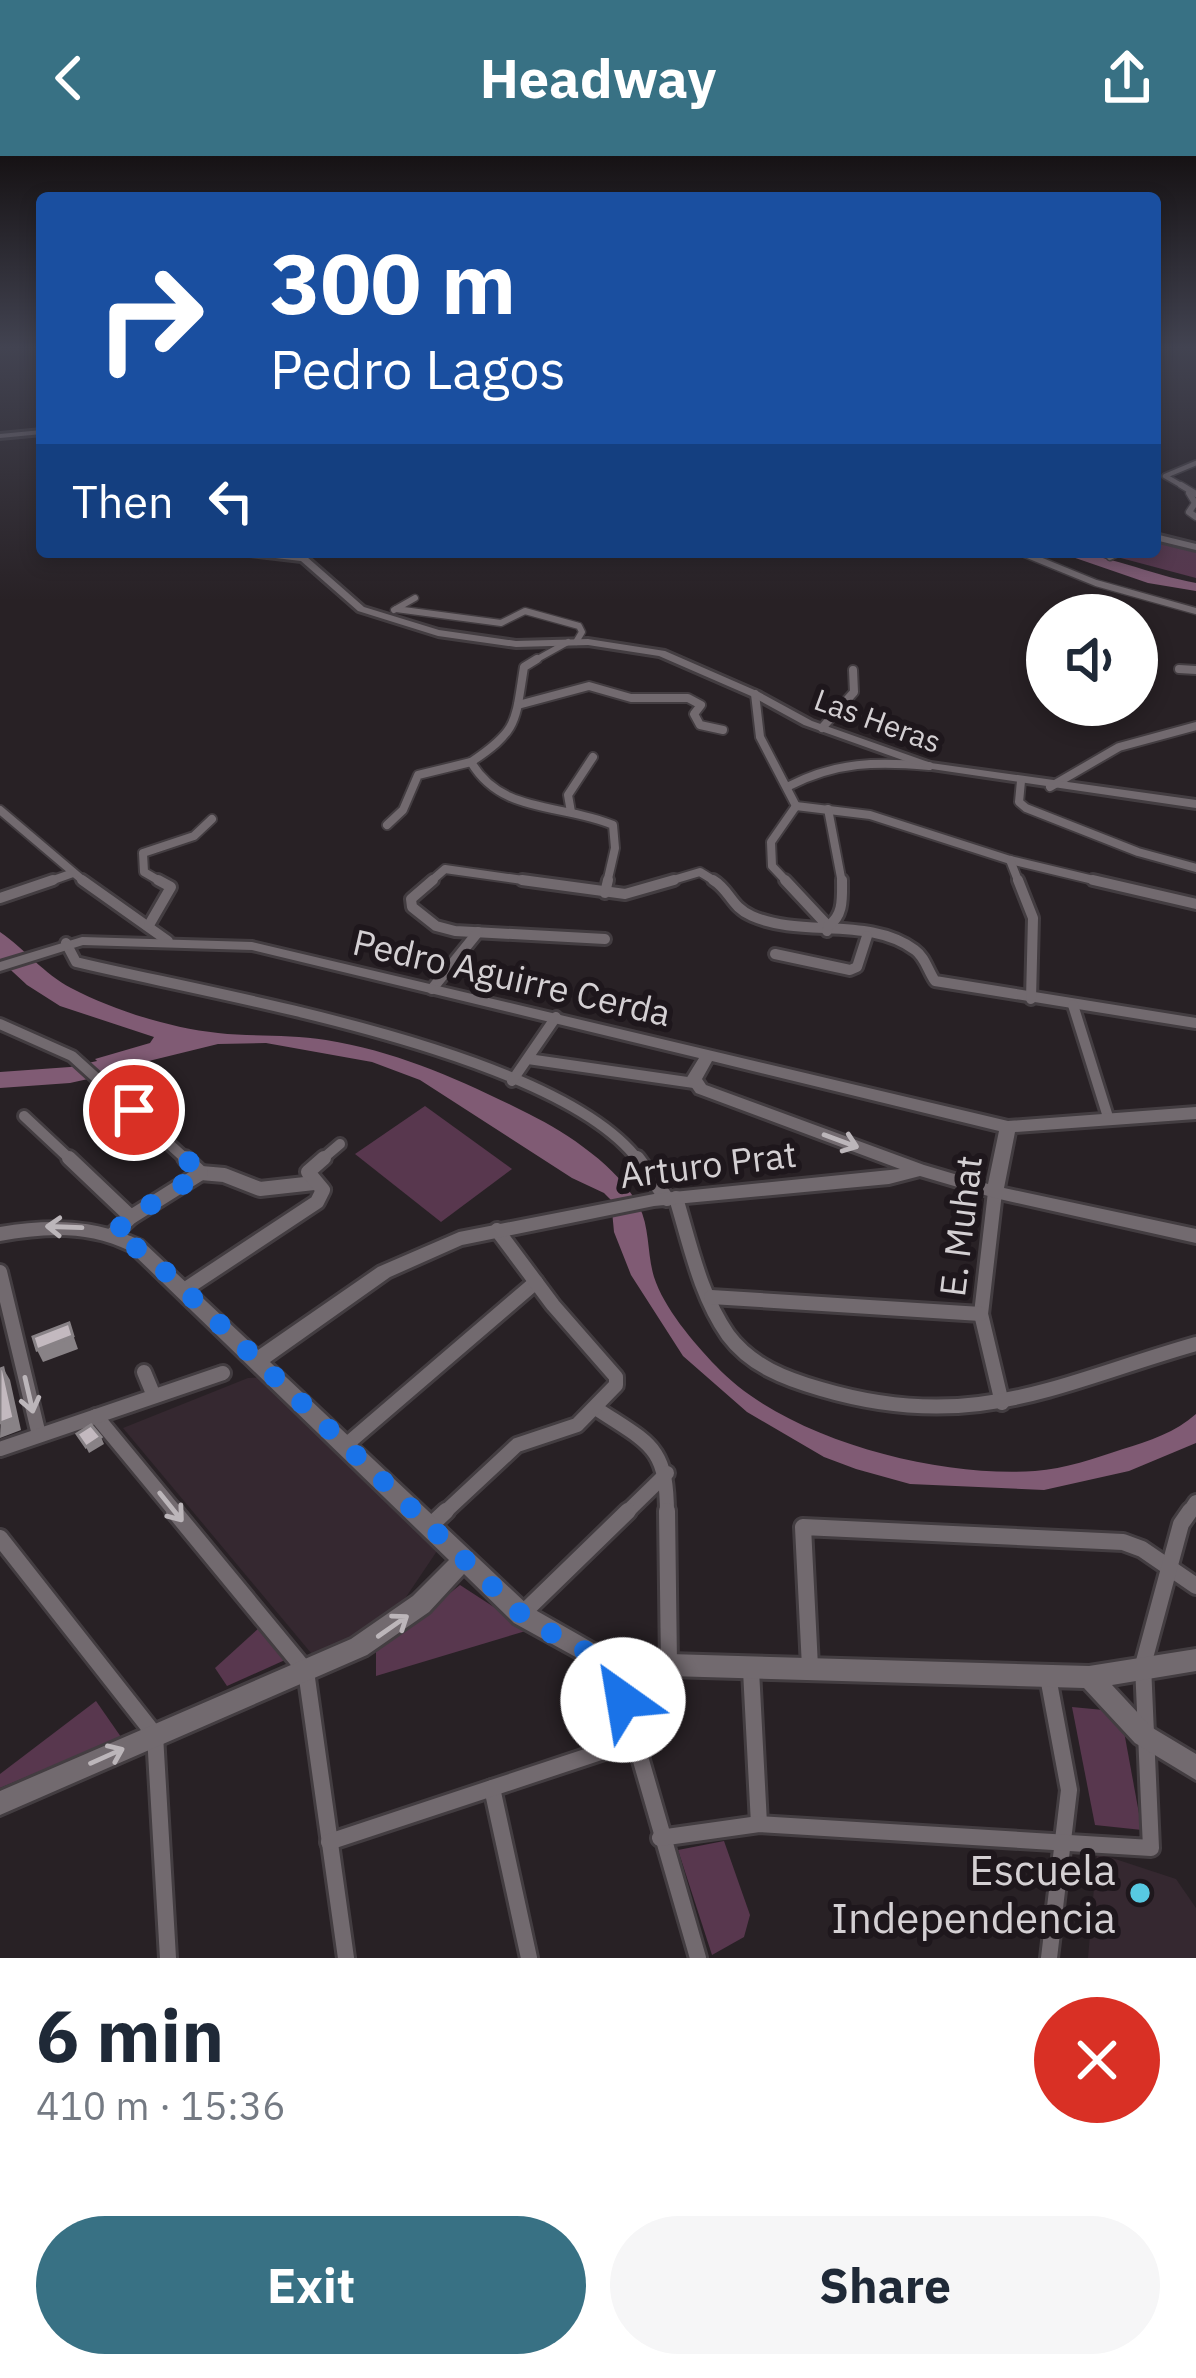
<!DOCTYPE html>
<meta charset="utf-8">
<style>
body{margin:0;font-family:"IBM Plex Sans",sans-serif;background:#f6f6f7;color:#1f2937;height:100vh;display:flex;flex-direction:column;font-size:45px;white-space:nowrap}
*{box-sizing:border-box;margin:0}
p{font-size:39px;color:#747a83}
.icon{flex:none;width:66px;height:66px;fill:none;stroke:currentColor;stroke-width:2;stroke-linecap:round;stroke-linejoin:round}
.map{position:relative;height:1802px;overflow:hidden}
.side{display:flex;flex-direction:column;background:#fff;flex:1}
.side>*{flex:none}
.hud{position:absolute;left:36px;top:36px;width:1125px;height:366px;border-radius:12px;box-shadow:0 6px 18px #0003;background:#1a4fa0;color:#fff;overflow:hidden}
.tools{position:absolute;left:1026px;top:438px;display:grid;gap:24px}
.tools a{display:grid;place-items:center;width:132px;height:132px;border-radius:50%;background:#fff;box-shadow:0 6px 18px #0003;font-size:60px}
.pin{position:absolute;display:grid;place-items:center;width:102px;height:102px;color:#fff;margin:-51px;border:6px solid #fff;border-radius:50%;box-shadow:0 3px 12px #0007}
.me{position:absolute;width:132px;margin:-66px;rotate:328deg;stroke-linejoin:round;filter:drop-shadow(0 0 9px #0008)}
.turn{display:flex;align-items:center;gap:42px;height:252px;padding:0 36px;font-size:54px}
.turn .icon{width:156px;height:156px;stroke-width:2.5}
.turn b{display:block;font-size:84px;line-height:102px}
.then{display:flex;align-items:center;height:114px;padding:0 36px;background:#0003;gap:24px;font-size:45px}
.round{display:grid;place-items:center;flex:none;width:126px;height:126px;border-radius:63px;background:#f6f6f7}
.headline{display:flex;align-items:center;justify-content:space-between;height:204px;padding:0 36px}
h1{font-size:72px;font-weight:800;line-height:90px}
.action{display:flex;gap:24px;margin-top:auto;padding:24px 36px}
.action a{flex:1;height:138px;border-radius:72px;background:#387184;color:#fff;font-size:48px;font-weight:800;line-height:138px;text-align:center}
.action a+a{background:#f6f6f7;color:#1f2937}
header{display:flex;justify-content:space-between;align-items:center;height:156px;padding:0 36px;background:#387184;color:#fff;font-size:54px;font-weight:800}
.map>svg:first-child{display:block}
</style>
<header><svg class="icon" aria-label="back" viewBox="0 0 24 24"><path d="M15 5l-7 7 7 7"/></svg>Headway<svg class="icon" aria-label="share" viewBox="0 0 24 24"><path d="M12 15V3M7 8l5-5 5 5M5 13v7h14v-7"/></svg></header>
<div class="map">
<svg width="1196" height="1802" viewBox="0 0 1196 1802">
<rect width="100%" height="100%" fill="#282125"/>
<g fill="#352830">
<path d="M 266,1221 L 437,1395 L 396,1456 L 316,1503 L 123,1272 L 248,1222 Z"/>
<path d="M 1097,1697 L 1176,1723 L 1196,1752 L 1196,1802 L 1088,1802 Z"/>
</g>
<g fill="#58374e">
<path d="M 1155,383 L 1196,393 L 1196,422 L 1117,401 L 1127,396 L 1155,396 Z"/>
<path d="M 425,950 L 512,1013 L 441,1066 L 355,998 Z"/>
<path d="M 460,1429 L 529,1474 L 376,1520 L 376,1496 Z"/>
<path d="M 260,1471 L 285,1504 L 227,1530 L 215,1512 Z"/>
<path d="M 96,1545 L 121,1581 L 0,1632 L 0,1618 Z"/>
<path d="M 1072,1551 L 1114,1555 L 1123,1570 L 1142,1674 L 1095,1669 Z"/>
<path d="M 724,1685 L 750,1759 L 744,1781 L 712,1799 L 678,1694 Z"/>
</g>
<path fill="#805b74" d="M 0,776 C 25,793 44,818 71,832 C 113,854 170,872 218,877 C 253,881 290,878 326,884 C 400,896 463,925 529,958 C 569,978 618,1011 639,1050 C 650,1072 647,1098 654,1121 C 664,1152 693,1186 716,1210 C 784,1283 937,1322 1035,1315 C 1065,1313 1095,1302 1123,1293 C 1149,1285 1176,1276 1196,1258 L 1196,1287 L 1129,1315 L 1044,1334 L 910,1328 L 856,1313 L 824,1301 L 747,1256 L 683,1200 L 631,1119 L 614,1076 L 611,1044 L 604,1037 L 572,1022 L 420,924 L 372,906 L 266,887 L 218,888 L 108,915 L 95,903 L 150,887 L 154,881 L 60,850 L 27,829 L 0,804 Z"/>
<g fill="none" stroke-linecap="round" stroke-linejoin="round">
<g fill="#805b74" fill-rule="evenodd">
<path d="M 1058,396 C 1104,396 1150,419 1196,427 L 1196,435 L 1148,427 Z"/>
<path d="M 133,897 L 142,899 L 145,905 L 142,911 L 70,927 L 0,932 L 0,916 L 70,911 Z"/>
</g>
<g stroke="#433d41" stroke-width="8">
<path id="street-far5" d="M 1186,332 L 1165,320 L 1196,307"/>
</g>
<g stroke="#433d41" stroke-width="9">
<g id="street-far4">
<path d="M 1181,329 L 1196,338"/>
<path d="M 1189,337 L 1195,347 L 1189,356 L 1196,361"/>
<path d="M 1020,396 L 1096,427 L 1196,455"/>
<path d="M 1110,401 L 1119,396"/>
<path d="M 396,453 L 501,467 L 525,455 L 579,470 L 582,476 L 576,486"/>
<path d="M 394,454 L 415,442"/>
<path d="M 532,506 L 568,486"/>
</g>
</g>
<g stroke="#433d41" stroke-width="12">
<g id="street-far3">
<path d="M 537,503 L 524,511 C 515,566 519,574 471,606 C 502,659 562,647 613,669 L 615,692 L 607,727"/>
<path d="M 1179,513 L 1196,514"/>
<path d="M 755,538 L 760,581 L 796,650"/>
<path d="M 518,549 L 589,530 L 631,542 L 688,542 L 701,549 L 694,558 L 700,569 L 723,574"/>
<path d="M 822,572 L 854,536 L 853,514"/>
<path d="M 1021,625 L 1019,646 L 1026,652 L 1138,696 L 1196,712"/>
<path d="M 789,630 C 836,606 877,605 929,610"/>
<path d="M 1050,631 L 1119,591 L 1196,570"/>
<path d="M 796,650 L 870,659 L 1010,704 L 1106,727"/>
<path d="M 828,653 L 842,727"/>
<path d="M 0,654 L 86,727"/>
<path d="M 571,656 L 568,639 L 593,601"/>
<path d="M 387,669 L 403,654 L 418,619 L 471,606"/>
<path d="M 1010,704 L 1019,727"/>
<path d="M 45,727 L 73,717"/>
<path d="M 163,727 L 144,716 L 143,697 L 194,680 L 212,663"/>
<path d="M 429,727 L 445,713 L 544,727"/>
<path d="M 663,727 L 700,716 L 718,727"/>
<path d="M 788,727 L 772,710 L 771,686 L 796,650"/>
</g>
</g>
<g stroke="#433d41" stroke-width="16">
<g id="street-far2">
<path d="M 82,724 L 168,785"/>
<path d="M 433,724 L 411,743 L 412,751 L 436,770 L 455,775 L 605,783"/>
<path d="M 522,724 L 625,738 L 674,724"/>
<path d="M 713,724 C 730,734 731,751 752,760 C 802,782 869,760 915,794 C 925,801 928,815 935,825 L 1196,867"/>
<path d="M 785,724 L 828,770 L 827,775"/>
<path d="M 1018,724 L 1033,762 L 1031,843"/>
<path d="M 1093,724 L 1196,748"/>
<path d="M 605,737 L 608,724"/>
<path d="M 0,742 L 53,724"/>
<path d="M 149,769 L 171,731 L 158,724"/>
<path d="M 828,770 C 844,760 842,741 842,724"/>
<path d="M 66,787 L 76,806 C 212,839 557,894 639,1005"/>
<path d="M 775,798 L 850,814 L 857,811 L 867,780"/>
<path d="M 432,833 L 478,776"/>
<path d="M 1073,849 L 1108,961"/>
<path d="M 0,868 L 72,900 L 188,1005"/>
<path d="M 528,903 L 694,927"/>
<path d="M 512,925 L 556,861"/>
<path d="M 24,960 L 72,1005"/>
<path d="M 320,1005 L 340,988"/>
</g>
</g>
<g stroke="#433d41" stroke-width="20">
<g id="street-far1">
<path d="M 69,1002 L 131,1061"/>
<path d="M 185,1002 L 201,1017"/>
<path d="M 637,1002 L 667,1043"/>
<path d="M 201,1017 L 224,1019 L 260,1033 L 314,1027"/>
<path d="M 995,1036 L 981,1158 L 1002,1247"/>
<path d="M 676,1042 C 690,1088 700,1139 728,1179 C 751,1210 786,1223 821,1233 C 973,1278 1056,1228 1196,1188"/>
<path d="M 113,1078 L 131,1061 L 201,1017"/>
<path d="M 0,1116 L 39,1279"/>
<path d="M 184,1134 L 317,1046 L 323,1034 L 308,1016 L 324,1002"/>
<path d="M 711,1141 L 981,1158"/>
<path d="M 144,1216 L 154,1240"/>
<path d="M 597,1253 C 650,1288 667,1290 667,1358"/>
<path d="M 96,1260 L 177,1358"/>
<path d="M 346,1289 L 536,1126"/>
<path d="M 0,1293 L 223,1217"/>
<path d="M 443,1358 L 517,1289 L 577,1269 L 616,1229 L 616,1221 L 553,1149 L 497,1074"/>
<path d="M 625,1358 L 667,1317"/>
<path d="M 1188,1358 L 1196,1346"/>
</g>
</g>
<g stroke="#433d41" stroke-width="22">
<g id="street">
<path d="M 174,1355 L 306,1515 L 346,1802"/>
<path d="M 667,1355 L 669,1509"/>
<path d="M 431,1369 L 446,1355"/>
<path d="M 0,1382 L 155,1579 L 168,1802"/>
<path d="M 523,1457 L 628,1355"/>
<path d="M 612,1504 L 698,1802"/>
<path d="M 810,1511 L 803,1371 L 1123,1386 L 1142,1393 L 1196,1430"/>
<path d="M 751,1514 L 759,1668"/>
<path d="M 1048,1521 L 1069,1634 L 1049,1802"/>
<path d="M 492,1632 L 529,1802"/>
<path d="M 660,1682 L 759,1668 L 1151,1692 L 1143,1509 L 1181,1368 L 1190,1355"/>
<path d="M 329,1686 L 634,1585"/>
</g>
</g>
<g stroke="#433d41" stroke-width="6">
<g id="secondary">
<path d="M 42,274 L 42,278 L 0,282 L 0,278 Z"/>
<path d="M 1155,378 L 1196,388 L 1196,394 L 1155,384 Z"/>
<path d="M 246,396 L 271,396 L 307,401 L 364,451 L 439,474 L 516,485 L 588,483 L 665,495 L 759,536 L 812,565 L 931,607 L 1196,644 L 1196,652 L 925,612 L 804,569 L 751,540 L 659,500 L 588,489 L 516,491 L 438,480 L 358,455 L 301,405 L 250,399 Z"/>
<path d="M 82,781 L 252,786 L 1008,965 L 1196,951 L 1196,963 L 1015,976 L 1004,1032 L 1196,1073 L 1196,1087 L 995,1042 L 920,1020 L 889,1028 L 654,1050 L 462,1089 L 390,1121 L 270,1206 L 530,1451 L 595,1488 L 669,1498 L 1089,1510 L 1196,1493 L 1196,1515 L 1112,1529 L 1151,1571 L 1196,1598 L 1196,1624 L 1135,1587 L 1084,1532 L 669,1520 L 592,1510 L 514,1467 L 464,1418 L 429,1456 L 367,1499 L 0,1659 L 0,1635 L 351,1483 L 413,1440 L 449,1404 L 130,1095 C 87,1074 45,1077 0,1085 L 0,1071 C 50,1063 95,1063 142,1085 L 258,1194 L 378,1111 L 459,1076 L 654,1038 L 900,1013 L 696,937 L 686,923 L 699,902 L 252,794 L 83,789 L 0,815 L 0,806 ZM 712,905 L 999,975 L 988,1028 L 924,1009 L 706,929 L 702,923 Z"/>
</g>
</g>
<use href="#street-far5" stroke="#726a6f" stroke-width="4.5"/>
<use href="#street-far4" stroke="#726a6f" stroke-width="6"/>
<use href="#street-far3" stroke="#726a6f" stroke-width="8"/>
<use href="#street-far2" stroke="#726a6f" stroke-width="10"/>
<use href="#street-far1" stroke="#726a6f" stroke-width="14"/>
<use href="#street" stroke="#726a6f" stroke-width="16"/>
<use href="#secondary" fill="#726a6f" fill-rule="evenodd"/>
</g>
<g fill="#888286">
<path d="M 69,1167 L 78,1193 L 43,1206 L 37,1194 Z"/>
<path d="M 3,1212 L 10,1224 L 21,1274 L 0,1282 Z"/>
<path d="M 101,1281 L 104,1288 L 89,1297 L 86,1291 Z"/>
</g>
<g fill="#c3b9bf" stroke="#888286" stroke-width="3">
<path d="M 69,1167 L 73,1180 L 37,1194 L 33,1181 Z"/>
<path d="M 3,1212 L 14,1262 L 0,1267 L 0,1213 Z"/>
<path d="M 91,1269 L 101,1281 L 86,1291 L 77,1278 Z"/>
</g>
<defs><path id="oneway-shaft" d="M-6 0H5M1.5-3L5.5 0L1.5 3" fill="none" stroke-width="1.6" stroke-linecap="round" stroke-linejoin="round" transform="scale(3)"/></defs>
<g stroke="#bcb6ba">
<use href="#oneway-shaft" transform="translate(841 985) rotate(20)"/>
<use href="#oneway-shaft" transform="translate(64 1071) rotate(-178)"/>
<use href="#oneway-shaft" transform="translate(29 1239) rotate(77)"/>
<use href="#oneway-shaft" transform="translate(171 1351) rotate(51)"/>
<use href="#oneway-shaft" transform="translate(393 1470) rotate(-35)"/>
<use href="#oneway-shaft" transform="translate(107 1600) rotate(-24)"/>
</g>
<linearGradient id="sky" x2="0" y2="1"><stop stop-color="#161214"/><stop offset="0.43" stop-color="#424351"/><stop offset="1" stop-color="#424351" stop-opacity="0"/></linearGradient>
<rect width="1196" height="445" fill="url(#sky)"/>
<g fill="none" stroke-linecap="round" stroke-linejoin="round">
<path stroke="#1a73e8" stroke-width="21" stroke-dasharray="0 37.8" d="M 134,954 L 201,1017 L 131,1061 L 113,1078 L 148,1099 L 522,1459 L 574,1491 L 612,1504 L 623,1544"/>
</g>
<circle fill="#57c9e2" stroke="#1e171c" stroke-width="4.5" cx="1140" cy="1737" r="12"/>
<g text-anchor="middle" dominant-baseline="central" stroke-width="12" stroke-linejoin="round" paint-order="stroke">
<g font-size="30" fill="#d4d0d3" stroke="#1e171c">
<text transform="translate(878 564) rotate(20)">Las Heras</text>
</g>
<g font-size="36" fill="#d4d0d3" stroke="#1e171c">
<text transform="translate(512 821) rotate(13)">Pedro Aguirre Cerda</text>
<text transform="translate(708 1008) rotate(-7)">Arturo Prat</text>
<text transform="translate(960 1070) rotate(-83)">E. Muhat</text>
</g>
<g font-size="42" fill="#d4d0d3" stroke="#1e171c" text-anchor="end">
<text x="1116" y="1713">Escuela<tspan x="1116" dy="48">Independencia</tspan></text>
</g>
</g>
</svg>
<div class="tools">
<a><svg class="icon" aria-label="sound" viewBox="0 0 24 24"><path d="M4 9h4l5-4v14l-5-4H4zM17 9q2 3 0 6"/></svg></a>
</div>
<div class="pin" style="left:134px;top:954px;background:#d93025"><svg class="icon" aria-label="arrive" viewBox="0 0 24 24"><path d="M6 21V4h12l-3 4 3 4H6"/></svg></div>
<svg class="me" style="left:623px;top:1544px" viewBox="-20 -20 40 40"><circle r="19" fill="#fff"/><path d="M0-13L10 11 0 6-10 11z" fill="#1a73e8"/></svg>
<div class="hud">
<div class="turn"><svg class="icon" aria-label="right" viewBox="0 0 24 24"><path d="M7 20v-9h11M14 6l5 5-5 5"/></svg><div><b>300 m</b>Pedro Lagos</div></div>
<div class="then">Then<svg class="icon" aria-label="left" viewBox="0 0 24 24"><path d="M17 20v-9H6M10 6l-5 5 5 5"/></svg></div>
</div>
</div>
<section class="side">
<div class="headline"><div><h1>6 min</h1><p>410 m · 15:36</p></div><a class="round" style="background:#d93025;color:#fff"><svg class="icon" aria-label="close" viewBox="0 0 24 24"><path d="M6 6l12 12M18 6L6 18"/></svg></a></div>
<div class="action"><a>Exit</a><a>Share</a></div>
</section>
